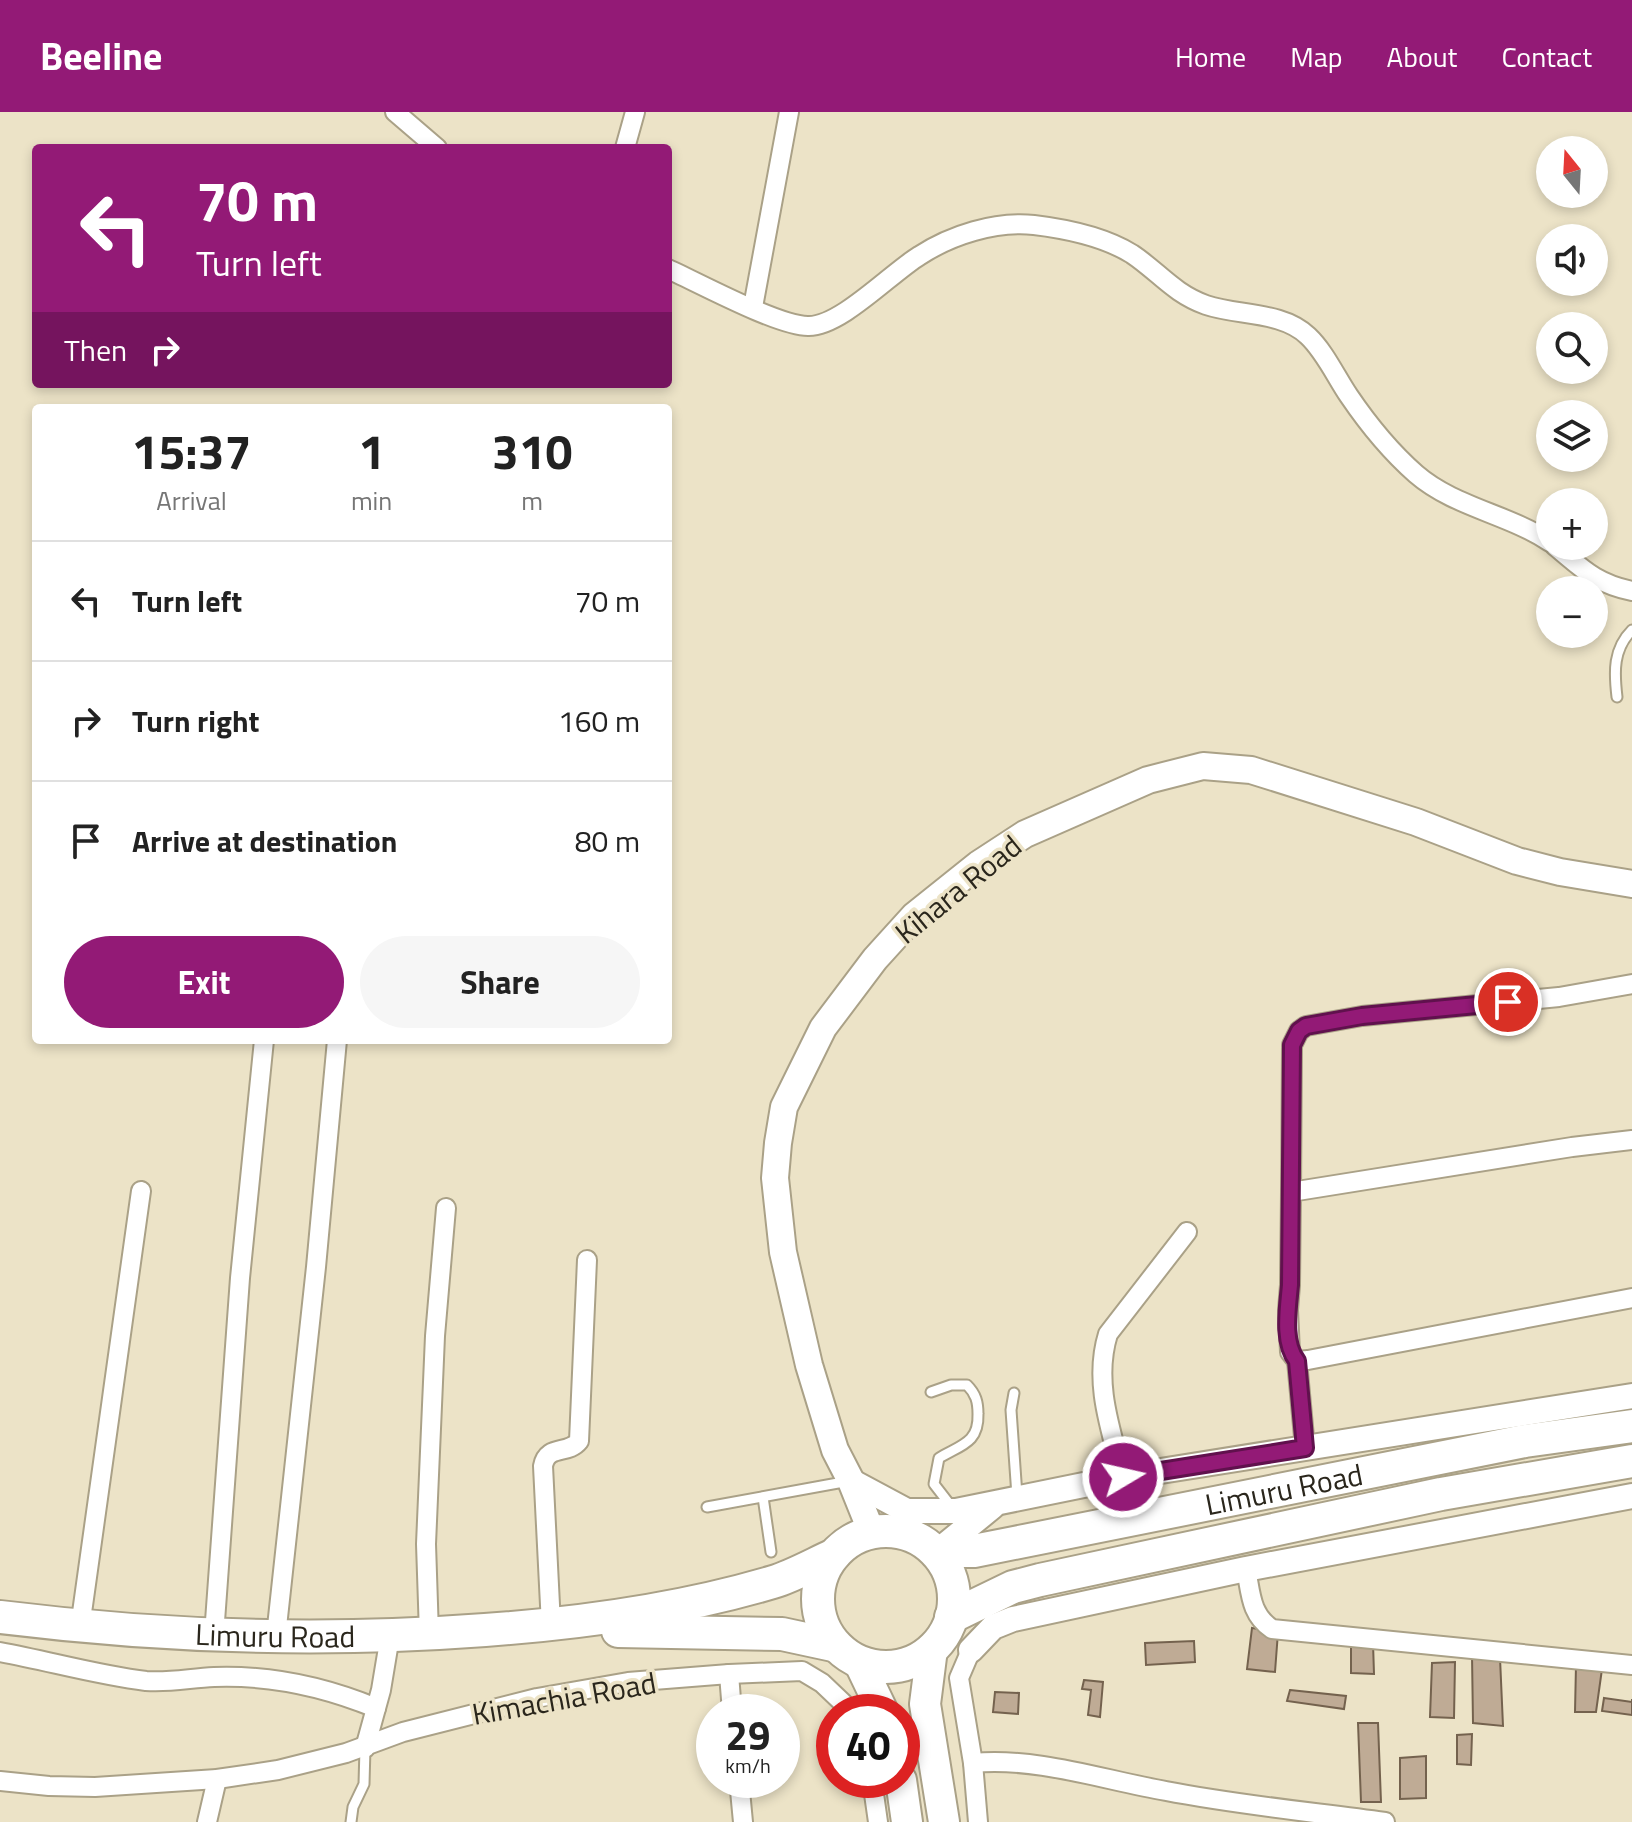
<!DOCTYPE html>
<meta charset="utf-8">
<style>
body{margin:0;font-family:"Titillium Web",sans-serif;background:#f6f6f6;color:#222;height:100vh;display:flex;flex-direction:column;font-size:30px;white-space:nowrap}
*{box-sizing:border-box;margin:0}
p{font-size:26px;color:#767676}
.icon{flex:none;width:44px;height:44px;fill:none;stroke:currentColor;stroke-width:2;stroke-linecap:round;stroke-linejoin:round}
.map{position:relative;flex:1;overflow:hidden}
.drawer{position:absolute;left:32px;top:292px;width:640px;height:640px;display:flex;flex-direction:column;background:#fff;border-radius:8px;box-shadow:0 4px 12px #0003}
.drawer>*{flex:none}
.top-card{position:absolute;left:32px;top:32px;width:640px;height:244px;border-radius:8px;box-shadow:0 4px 12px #0003;background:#931a76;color:#fff;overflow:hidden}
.needle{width:52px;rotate:342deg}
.tools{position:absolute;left:1536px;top:24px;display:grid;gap:16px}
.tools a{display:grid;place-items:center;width:72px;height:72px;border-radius:50%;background:#fff;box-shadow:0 4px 12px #0003;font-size:40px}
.speed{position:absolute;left:696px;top:1582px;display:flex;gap:16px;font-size:40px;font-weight:700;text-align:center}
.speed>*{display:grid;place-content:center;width:104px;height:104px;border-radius:50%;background:#fff;box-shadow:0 4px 12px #0003;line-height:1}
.speed small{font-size:20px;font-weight:400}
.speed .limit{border:12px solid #d22;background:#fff;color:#111}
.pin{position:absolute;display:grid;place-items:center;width:68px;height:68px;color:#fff;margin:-34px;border:4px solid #fff;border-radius:50%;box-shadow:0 2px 8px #0007}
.me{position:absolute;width:88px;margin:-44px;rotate:81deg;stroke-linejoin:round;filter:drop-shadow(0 0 6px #0008)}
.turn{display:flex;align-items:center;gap:28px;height:168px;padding:0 32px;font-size:36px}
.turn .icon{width:104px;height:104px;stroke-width:2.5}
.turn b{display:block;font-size:56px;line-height:68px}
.then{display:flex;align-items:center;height:76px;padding:0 32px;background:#0003;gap:16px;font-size:30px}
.eta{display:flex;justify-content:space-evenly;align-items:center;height:136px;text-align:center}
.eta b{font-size:48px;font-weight:700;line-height:56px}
.primary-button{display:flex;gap:16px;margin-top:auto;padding:16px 32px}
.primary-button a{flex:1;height:92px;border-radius:48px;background:#931a76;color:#fff;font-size:32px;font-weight:700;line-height:92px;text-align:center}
.primary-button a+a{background:#f6f6f6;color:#222}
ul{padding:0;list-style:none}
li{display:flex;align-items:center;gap:24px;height:120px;padding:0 32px;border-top:2px solid #e0e0e0}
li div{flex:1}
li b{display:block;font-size:30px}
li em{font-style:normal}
header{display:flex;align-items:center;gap:48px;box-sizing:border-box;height:112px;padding:0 40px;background:#931a76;color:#fff}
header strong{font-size:38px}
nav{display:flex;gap:44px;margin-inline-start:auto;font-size:28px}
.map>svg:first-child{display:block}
</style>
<header>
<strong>Beeline</strong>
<nav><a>Home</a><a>Map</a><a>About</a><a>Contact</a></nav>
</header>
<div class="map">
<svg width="1632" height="1710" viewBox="0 0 1632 1710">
<rect width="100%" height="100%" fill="#ece3c7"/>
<g fill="#bfab95" stroke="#74624e" stroke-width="2">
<path d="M 1252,1516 L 1278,1520 L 1275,1560 L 1247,1557 Z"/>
<path d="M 1194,1529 L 1195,1550 L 1146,1553 L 1145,1531 Z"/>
<path d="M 1351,1529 L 1373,1531 L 1374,1562 L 1351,1561 Z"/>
<path d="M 1472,1543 L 1500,1546 L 1503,1614 L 1473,1611 Z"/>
<path d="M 1455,1550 L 1454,1606 L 1430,1605 L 1432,1551 Z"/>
<path d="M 1576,1553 L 1602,1557 L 1596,1600 L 1575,1600 Z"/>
<path d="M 1084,1568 L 1103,1570 L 1100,1605 L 1088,1603 L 1091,1578 L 1082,1577 Z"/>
<path d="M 1290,1578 L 1346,1584 L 1344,1597 L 1287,1589 Z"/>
<path d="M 995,1580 L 1019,1581 L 1018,1602 L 993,1600 Z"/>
<path d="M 1604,1586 L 1632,1590 L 1632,1587 L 1632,1603 L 1602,1599 Z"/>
<path d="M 1358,1611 L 1378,1611 L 1381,1690 L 1361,1690 Z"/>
<path d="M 1472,1622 L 1471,1653 L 1457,1652 L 1457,1623 Z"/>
<path d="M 1426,1644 L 1426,1686 L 1400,1687 L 1400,1646 Z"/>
</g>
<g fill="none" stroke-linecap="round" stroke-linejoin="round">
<g stroke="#aaa187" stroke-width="13">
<g id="service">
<path d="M 1617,585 C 1614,560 1613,537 1632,518"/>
<path d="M 931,1280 L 951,1273 L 967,1273 C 976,1282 978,1290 978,1302 C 979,1331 961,1333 939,1346 L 934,1372 L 951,1394"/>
<path d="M 1014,1281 L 1011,1298 L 1017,1384"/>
<path d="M 763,1385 L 771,1440"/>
<path d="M 707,1395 L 849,1369"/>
<path d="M 351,1710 L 353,1695 L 364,1672 L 365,1636"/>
</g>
</g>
<g stroke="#aaa187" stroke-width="22">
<g id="minor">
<path d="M 395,0 L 437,36"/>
<path d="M 625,36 L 635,0"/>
<path d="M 668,157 C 699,171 778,214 808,214 C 840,215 891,161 919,144 C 951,123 995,109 1034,113 C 1067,117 1103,124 1132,142 C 1159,160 1173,181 1206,193 C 1238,204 1282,199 1308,224 C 1325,240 1336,265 1349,284 C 1368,312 1391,340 1416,362 C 1454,395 1508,402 1550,430"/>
<path d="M 753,195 L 789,0"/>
<path d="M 1555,434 C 1583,457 1595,471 1632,479"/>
<path d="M 1632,1028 L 1572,1035 L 1291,1080 L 1290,1173 L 1288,1198 L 1290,1240 L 1297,1249 L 1308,1248 L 1632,1186"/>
<path d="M 1291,1080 L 1292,933 L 1299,919 L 1306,914 L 1362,904 L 1559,885 L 1632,872"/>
<path d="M 1297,1249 L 1305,1336"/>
<path d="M 1123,1365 C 1111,1318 1093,1270 1108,1222 L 1187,1120"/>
<path d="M 1246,1457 C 1251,1481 1250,1502 1272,1517 L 1632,1553"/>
<path d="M 551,1513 L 543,1354 C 547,1332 568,1343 579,1329 L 587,1148"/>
<path d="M 80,1515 L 141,1079"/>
<path d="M 429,1522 L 426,1432 L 435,1224 L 446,1096"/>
<path d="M 214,1523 L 240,1166 L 264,928"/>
<path d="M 276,1524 L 316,1155 L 337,928"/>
<path d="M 971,1538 L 959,1566 L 973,1651 L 978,1710"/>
<path d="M 0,1540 C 49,1549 97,1563 146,1569 C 169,1571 191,1566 214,1565 C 269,1563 325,1575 376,1596"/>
<path d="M 729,1562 L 732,1600"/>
<path d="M 365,1636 L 381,1578 L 390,1524"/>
<path d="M 973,1651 C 1038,1645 1103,1668 1166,1679 C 1238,1693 1312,1700 1385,1710"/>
<path d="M 739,1668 L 743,1710"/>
<path d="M 872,1668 L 878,1710"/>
<path d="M 0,1669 L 49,1674 L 95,1675 L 217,1667 L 278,1658 L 346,1641 L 403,1620 L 537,1586 L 628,1570 L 729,1562 L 802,1559 L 822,1571 L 843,1591 L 848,1600"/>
<path d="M 207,1710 L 217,1667"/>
</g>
</g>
<g stroke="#aaa187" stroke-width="28">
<g id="tertiary">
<path d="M 851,1369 L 907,1399 L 956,1399 L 1123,1365 L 1632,1284"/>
<path d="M 938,1439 L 992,1395"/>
<path d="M 971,1538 L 993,1515 L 1013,1507 L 1246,1457 L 1632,1384"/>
</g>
</g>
<g stroke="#aaa187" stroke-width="30">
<path id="secondary" d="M 872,1421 L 851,1369 L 835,1338 L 809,1253 L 783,1140 L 775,1066 L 778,1031 L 784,995 L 823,916 L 875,847 L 914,804 L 979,752 L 1025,722 L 1148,668 L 1203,654 L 1251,658 L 1416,710 L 1517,749 L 1560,760 L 1632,772"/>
</g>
<g stroke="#aaa187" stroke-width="34">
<g id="primary">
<path d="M 932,1537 L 925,1592 L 944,1710"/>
<path d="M 860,1552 L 883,1600"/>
<path d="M 901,1668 L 907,1710"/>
</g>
</g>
<g stroke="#aaa187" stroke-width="36">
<g id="trunk">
<circle cx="886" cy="1487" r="68"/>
<path id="s1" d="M 938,1439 L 974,1439 L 1525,1329 L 1632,1314"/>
<path id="s2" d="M 0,1505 C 161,1525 323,1530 485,1518 C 583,1511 679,1498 773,1470 C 793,1464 814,1452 834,1443"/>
<path d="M 951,1505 L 1013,1475 L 1040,1468 L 1441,1382 L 1632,1349"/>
<path d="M 618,1519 L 782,1522 L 833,1533"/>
</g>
</g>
<use href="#service" stroke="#fff" stroke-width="9"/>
<use href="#minor" stroke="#fff" stroke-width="18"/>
<use href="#tertiary" stroke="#fff" stroke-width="24"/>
<use href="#secondary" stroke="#fff" stroke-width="26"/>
<use href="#primary" stroke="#fff" stroke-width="30"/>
<use href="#trunk" stroke="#fff" stroke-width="32"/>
</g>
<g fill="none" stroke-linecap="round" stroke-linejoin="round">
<g stroke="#60114d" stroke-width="20">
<path id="route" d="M 1123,1365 L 1305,1336 L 1297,1249 C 1282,1230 1288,1196 1290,1173 L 1292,933 L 1299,919 L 1306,914 L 1362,904 L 1508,890"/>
</g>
<use href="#route" stroke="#931a76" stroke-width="14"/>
</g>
<g text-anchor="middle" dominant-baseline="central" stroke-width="7" stroke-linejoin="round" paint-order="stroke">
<g font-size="30" fill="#2a261c" stroke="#ece3c7">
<text transform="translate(958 777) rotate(-39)">Kihara Road</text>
<text stroke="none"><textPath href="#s1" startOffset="352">Limuru Road</textPath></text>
<text stroke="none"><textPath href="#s2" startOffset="276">Limuru Road</textPath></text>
<text transform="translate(564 1586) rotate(-10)">Kimachia Road</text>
</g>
</g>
</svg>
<div class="tools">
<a><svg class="needle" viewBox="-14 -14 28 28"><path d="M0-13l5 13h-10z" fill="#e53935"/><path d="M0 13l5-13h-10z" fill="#767676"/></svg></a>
<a><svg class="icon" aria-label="sound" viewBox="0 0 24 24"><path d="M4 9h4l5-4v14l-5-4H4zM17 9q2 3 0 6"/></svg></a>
<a><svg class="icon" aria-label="search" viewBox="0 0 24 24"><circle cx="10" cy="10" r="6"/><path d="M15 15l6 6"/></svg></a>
<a><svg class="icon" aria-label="layers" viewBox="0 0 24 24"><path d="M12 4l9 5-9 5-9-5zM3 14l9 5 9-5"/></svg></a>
<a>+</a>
<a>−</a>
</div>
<div class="speed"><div>29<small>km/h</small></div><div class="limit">40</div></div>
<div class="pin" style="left:1508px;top:890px;background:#d93025"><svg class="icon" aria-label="arrive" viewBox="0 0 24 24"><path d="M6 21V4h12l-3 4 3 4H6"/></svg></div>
<svg class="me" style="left:1123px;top:1365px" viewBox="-20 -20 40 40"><circle r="17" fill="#931a76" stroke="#fff" stroke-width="3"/><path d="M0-11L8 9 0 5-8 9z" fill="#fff"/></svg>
<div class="top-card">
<div class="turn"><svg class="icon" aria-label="left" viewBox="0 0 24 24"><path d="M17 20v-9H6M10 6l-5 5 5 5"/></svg><div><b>70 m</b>Turn left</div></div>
<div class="then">Then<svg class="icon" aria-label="right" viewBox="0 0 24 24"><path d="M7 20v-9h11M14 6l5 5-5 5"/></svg></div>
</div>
<section class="drawer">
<div class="eta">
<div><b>15:37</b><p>Arrival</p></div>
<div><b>1</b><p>min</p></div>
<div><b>310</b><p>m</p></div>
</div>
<ul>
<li><svg class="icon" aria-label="left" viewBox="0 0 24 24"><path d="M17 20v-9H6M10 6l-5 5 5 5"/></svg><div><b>Turn left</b></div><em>70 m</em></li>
<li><svg class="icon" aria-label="right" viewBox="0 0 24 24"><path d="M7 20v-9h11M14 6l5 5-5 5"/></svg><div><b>Turn right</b></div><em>160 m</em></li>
<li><svg class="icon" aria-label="arrive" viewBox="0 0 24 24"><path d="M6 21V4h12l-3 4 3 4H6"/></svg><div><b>Arrive at destination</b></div><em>80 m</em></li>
</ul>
<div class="primary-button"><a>Exit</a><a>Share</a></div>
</section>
</div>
